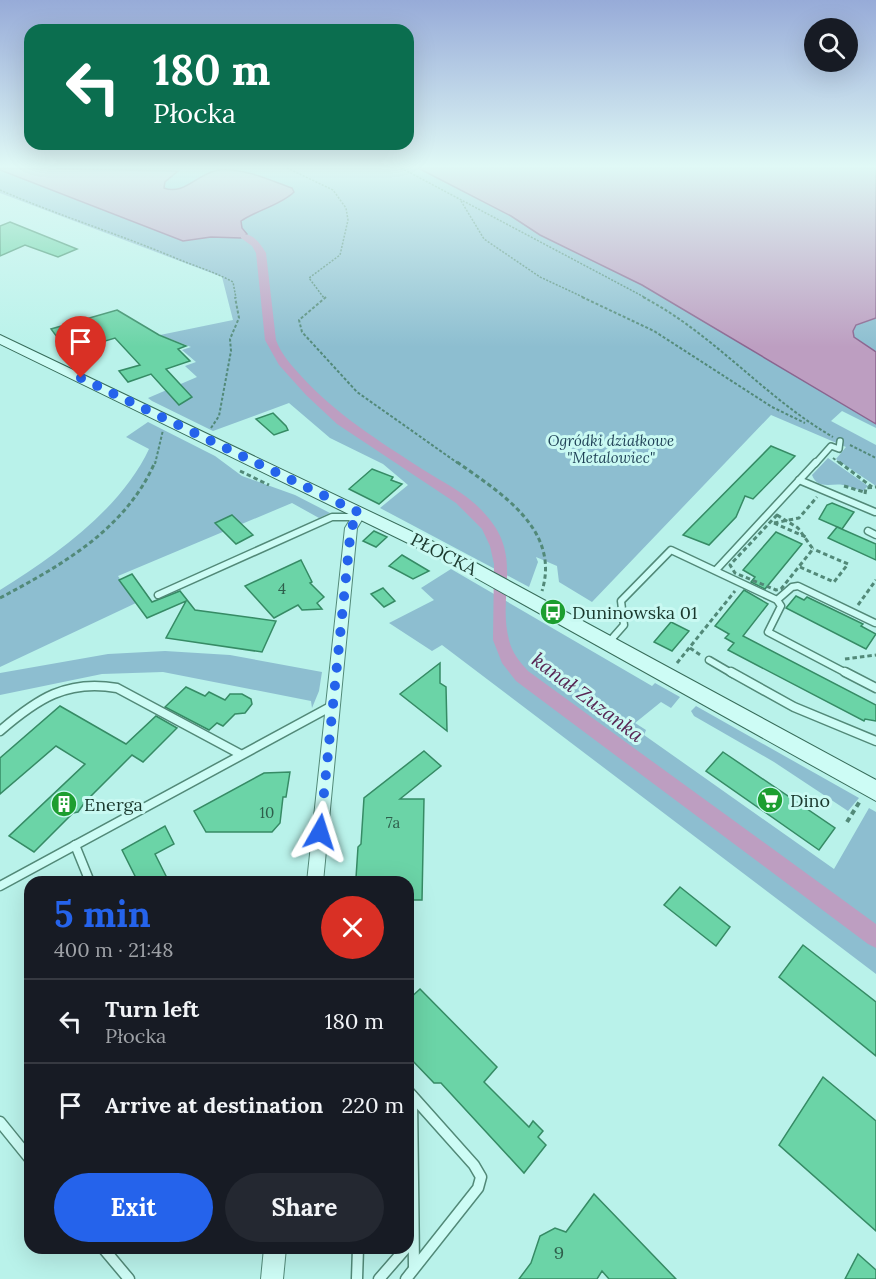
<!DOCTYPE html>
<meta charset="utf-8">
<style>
body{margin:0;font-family:Lora,serif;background:#242831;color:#f1f3f6;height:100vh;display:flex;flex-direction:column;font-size:22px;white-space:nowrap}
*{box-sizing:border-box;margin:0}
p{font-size:20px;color:#9ea1a6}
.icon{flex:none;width:33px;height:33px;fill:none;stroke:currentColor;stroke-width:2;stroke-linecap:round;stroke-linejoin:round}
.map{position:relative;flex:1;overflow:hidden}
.sheet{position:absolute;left:24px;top:876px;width:390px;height:378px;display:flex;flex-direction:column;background:#171b24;border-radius:18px;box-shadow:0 6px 24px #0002}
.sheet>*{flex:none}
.top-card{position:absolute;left:24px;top:24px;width:390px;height:126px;border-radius:18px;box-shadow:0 6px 24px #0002;background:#0b6e4f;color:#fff;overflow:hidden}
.fabs{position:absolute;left:804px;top:18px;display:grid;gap:12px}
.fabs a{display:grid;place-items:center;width:54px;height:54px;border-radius:50%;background:#171b24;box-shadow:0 6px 24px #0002;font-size:30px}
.pin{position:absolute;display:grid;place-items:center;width:51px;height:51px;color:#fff;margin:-62px -26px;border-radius:50% 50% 50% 0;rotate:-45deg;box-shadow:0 0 6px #0007}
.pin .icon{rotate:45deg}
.me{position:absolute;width:66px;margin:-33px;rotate:6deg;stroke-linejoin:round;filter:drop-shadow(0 0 4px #0008)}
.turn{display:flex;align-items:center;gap:21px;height:126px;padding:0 30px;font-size:27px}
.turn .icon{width:78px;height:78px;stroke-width:2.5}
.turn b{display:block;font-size:42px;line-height:51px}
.round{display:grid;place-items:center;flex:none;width:63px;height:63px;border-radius:32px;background:#242831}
.head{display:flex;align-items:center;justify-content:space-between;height:102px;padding:0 30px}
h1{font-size:36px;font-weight:700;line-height:45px;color:#2563eb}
.button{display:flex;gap:12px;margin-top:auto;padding:12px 30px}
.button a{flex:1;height:69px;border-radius:36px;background:#2563eb;color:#fff;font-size:24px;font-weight:700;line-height:69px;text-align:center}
.button a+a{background:#242831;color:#f1f3f6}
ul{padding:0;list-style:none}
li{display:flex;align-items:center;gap:18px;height:84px;padding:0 30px;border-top:2px solid #363941}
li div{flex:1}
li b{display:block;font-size:22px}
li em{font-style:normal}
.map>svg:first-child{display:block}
</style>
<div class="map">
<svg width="876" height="1279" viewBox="0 0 876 1279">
<rect width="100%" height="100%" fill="#b9f2ea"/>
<g fill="#8dbed0">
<path d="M 0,168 L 876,168 L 876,428 L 842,411 L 831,421 L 876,445 L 876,486 L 836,459 L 846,447 L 771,415 L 592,602 L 559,582 L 557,566 L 536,557 L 538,562 L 529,587 L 380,508 L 408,485 L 383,464 L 330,438 L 289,403 L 213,431 L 152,401 L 148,398 L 197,377 L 185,366 L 196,362 L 182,350 L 191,347 L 160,335 L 233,320 L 222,277 L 0,193 Z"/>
<path d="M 148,422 L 215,456 L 242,476 L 295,495 L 330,513 L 319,518 L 292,503 L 118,576 L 136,603 L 0,667 L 0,590 C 55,556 121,509 149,449 L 126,437 Z"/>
<path d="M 828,458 L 868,486 L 863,491 C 856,490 850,486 843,485 C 831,483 818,490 812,475 Z"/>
<path d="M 451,569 L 652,686 L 655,683 L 680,697 L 671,708 L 661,702 L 635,723 L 646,730 L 644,735 L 834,869 L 869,808 L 876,812 L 876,974 L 442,645 L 432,651 L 389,623 L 434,600 L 421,588 Z"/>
<path d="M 165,651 L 230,655 L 322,672 L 319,691 L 312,708 L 311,701 L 163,672 L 102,674 L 0,695 L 0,673 L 108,654 Z"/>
<path d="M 696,706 L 859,798 L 848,811 L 774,762 L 694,716 L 691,711 Z"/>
</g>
<g fill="#bd9ec1" stroke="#8b658f" stroke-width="1.5">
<path d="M 0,168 L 178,171 L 165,182 L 164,188 C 184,196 199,172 219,170 C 245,168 269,180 292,188 L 294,192 C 281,205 257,210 241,221 L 242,228 L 247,234 L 241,238 L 211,237 L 183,241 L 0,170 Z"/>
<path d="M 418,168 L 876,168 L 876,318 L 856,325 L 853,331 L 854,337 L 876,352 L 876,424 L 642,285 L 540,235 L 511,216 Z"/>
</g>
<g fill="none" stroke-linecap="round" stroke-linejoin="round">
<path fill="#bd9ec1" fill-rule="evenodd" d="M 241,234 C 253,233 260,243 266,253 L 276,340 C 281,354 292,366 302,377 C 337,415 379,441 422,469 C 444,483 468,494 485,514 C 524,556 497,594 509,640 C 512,653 520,662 528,671 L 876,924 L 876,948 L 868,944 L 516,681 L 502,663 L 493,640 L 494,564 L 490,546 L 482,529 L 456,503 L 337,424 L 306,395 L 279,365 L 265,340 L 256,253 L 252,246 L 241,238 Z"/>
</g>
<g fill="#6bd4a7" stroke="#368b65" stroke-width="1.5">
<path d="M 10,222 L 77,249 L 58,257 L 25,245 L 0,256 L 0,226 Z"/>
<path d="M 117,310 L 159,335 L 186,346 L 178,349 L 190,361 L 166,369 L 192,397 L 179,405 L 151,374 L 128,382 L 119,371 L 140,365 L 115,338 L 68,352 L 51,329 Z"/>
<path d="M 273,413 L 286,426 L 288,430 L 274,435 L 256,419 Z"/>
<path d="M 771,446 L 795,456 L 753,499 L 745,496 L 736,517 L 709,545 L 683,535 Z"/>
<path d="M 372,469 L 393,477 L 391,480 L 402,484 L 379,504 L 349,489 Z"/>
<path d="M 832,503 L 854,512 L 842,529 L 819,519 L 827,505 Z"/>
<path d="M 232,515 L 253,535 L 236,544 L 215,523 Z"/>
<path d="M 837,527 L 876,544 L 876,560 L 828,538 Z"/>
<path d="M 374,531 L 387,537 L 376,547 L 363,541 Z"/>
<path d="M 776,532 L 802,544 L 765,589 L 751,582 L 755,577 L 743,570 Z"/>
<path d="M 402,555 L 429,571 L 413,579 L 389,566 Z"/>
<path d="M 301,560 L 312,582 L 310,583 L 324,597 L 317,603 L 322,609 L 302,610 L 298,605 L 274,618 L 245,586 Z"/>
<path d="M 132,574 L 152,602 L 180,591 L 195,610 L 276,621 L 262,652 L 166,638 L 186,601 L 147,618 L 119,580 Z"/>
<path d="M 383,588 L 395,601 L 384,607 L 371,594 Z"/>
<path d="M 744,590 L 768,604 L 743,636 L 876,705 L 876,721 L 865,719 L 864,721 L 728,650 L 734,643 L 725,638 L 729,634 L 715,626 Z"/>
<path d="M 796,596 L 804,600 L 807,597 L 863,624 L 861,626 L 876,634 L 866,649 L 786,608 Z"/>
<path d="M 671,622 L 689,631 L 672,651 L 654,642 Z"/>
<path d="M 440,663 L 440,683 L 446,687 L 447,731 L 400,694 Z"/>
<path d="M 186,687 L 205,696 L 209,692 L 225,700 L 230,694 L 242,694 L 251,699 L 252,704 L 245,713 L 235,714 L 223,726 L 217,723 L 209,730 L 165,707 Z"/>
<path d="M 60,706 L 126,744 L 156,716 L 177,728 L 143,762 L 132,755 L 85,802 L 78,812 L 73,813 L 34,852 L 9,836 L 85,764 L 56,746 L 0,794 L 0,758 Z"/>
<path d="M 424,751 L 441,766 L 400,799 L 424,799 L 422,900 L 408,900 L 408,882 L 359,882 L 356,878 L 358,847 L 361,844 L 364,798 Z"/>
<path d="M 723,752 L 835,828 L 819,850 L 706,771 Z"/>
<path d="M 290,772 L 286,797 L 283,797 L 280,823 L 272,832 L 206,832 L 194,811 L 264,773 Z"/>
<path d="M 165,826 L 174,844 L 155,854 L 169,882 L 138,882 L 122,850 Z"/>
<path d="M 680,887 L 730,927 L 716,946 L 664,905 Z"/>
<path d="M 803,945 L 876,1002 L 876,1056 L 779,977 Z"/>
<path d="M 420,989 L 497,1067 L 484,1082 L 529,1127 L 533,1121 L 543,1131 L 538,1137 L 546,1145 L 524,1173 L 441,1083 L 434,1083 L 408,1056 L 408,1000 Z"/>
<path d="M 823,1077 L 876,1121 L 876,1231 L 779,1145 Z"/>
<path d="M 594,1194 L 676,1279 L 609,1279 L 602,1271 L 597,1279 L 519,1279 L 531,1263 L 540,1236 L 555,1228 L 566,1232 Z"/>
<path d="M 858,1254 L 876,1270 L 876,1279 L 845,1279 Z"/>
</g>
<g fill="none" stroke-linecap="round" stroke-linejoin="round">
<g stroke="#528978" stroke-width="8">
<path id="lane-far3" d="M 815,464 L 831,446 L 839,449 L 840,441"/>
</g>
<g stroke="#528978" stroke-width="9">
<g id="lane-far2">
<path d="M 799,480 L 875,512"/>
<path d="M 868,531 L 876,535"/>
<path d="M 716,570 L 816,462"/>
<path d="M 158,595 L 332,517 L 355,517"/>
<path d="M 777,600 L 792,587 L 798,586 L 875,623"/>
<path d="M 609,642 L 624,625 L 621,601 L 671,550 L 777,600 L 781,606 L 768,632 L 848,674"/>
<path d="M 709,660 L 733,674"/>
</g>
</g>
<g stroke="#528978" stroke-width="11">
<g id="lane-far1">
<path d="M 731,672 L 794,707 L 876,741"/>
<path d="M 845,672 L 876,688"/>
<path d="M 0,731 C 37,699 67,679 117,688 L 240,754"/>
<path d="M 75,845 L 90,882"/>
<path d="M 0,886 L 332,706"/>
</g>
</g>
<g stroke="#528978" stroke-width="13">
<g id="lane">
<path d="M 412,1096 L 414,1267"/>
<path d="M 0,1122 L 30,1159"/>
<path d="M 103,1248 L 129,1279"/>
<path d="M 357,1279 L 358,1248"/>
<path d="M 379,1279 L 406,1248"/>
<path d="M 406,1279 L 478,1188 L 481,1177 L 474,1165 L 408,1091"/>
</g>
</g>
<g stroke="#528978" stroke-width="2">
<g id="street">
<path d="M 360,509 L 366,513 L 357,528 L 323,882 L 307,882 L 345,528 L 356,510 Z"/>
<path d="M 264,1248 L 286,1248 L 283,1279 L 261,1279 Z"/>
</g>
</g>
<g stroke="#366b59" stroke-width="2">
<path id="secondary" d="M 0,335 L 463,556 L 876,780 L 876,801 L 451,564 L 0,344 Z"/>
</g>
<g stroke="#528978" stroke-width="1.5" stroke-dasharray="2 1.5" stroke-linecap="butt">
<path d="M 287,168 L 333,190 L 346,208 L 348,220 L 340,255 L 309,278 L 324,298"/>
<path d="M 401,168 L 646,298"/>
<path d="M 0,190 C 57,215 116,233 173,257 C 194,266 213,271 233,282 L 236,298"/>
<path d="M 461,201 L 484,239 L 540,277 L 585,298"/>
</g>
<g stroke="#528978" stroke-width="2" stroke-dasharray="3 2" stroke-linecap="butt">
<path d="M 326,297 L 299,320 L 302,332 L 357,392 L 459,464"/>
<path d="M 582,297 L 654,331 L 772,407 L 805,423"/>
<path d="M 643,297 C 714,334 765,398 833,437"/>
<path d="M 211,428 L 219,416 L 231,351 L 230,339 L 239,318 L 235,297"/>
<path d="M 850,445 L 876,458"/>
<path d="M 833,458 L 841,464"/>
<path d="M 155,464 L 163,430"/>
</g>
<g stroke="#528978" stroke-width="3" stroke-dasharray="4.5 3" stroke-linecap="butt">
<path d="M 457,462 C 499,492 561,529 542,591"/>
<path d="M 839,462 L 872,487"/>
<path d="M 240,471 L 269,485"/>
<path d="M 844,486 L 864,492"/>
<path d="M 865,494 L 866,488 L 876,487"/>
<path d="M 777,515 L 798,528 L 813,549 L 781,589 L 776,590 L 735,573 L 730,565 Z"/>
<path d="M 774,523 L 799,518 L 817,497"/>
<path d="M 774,523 L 806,537"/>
<path d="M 800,567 L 834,582 L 848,564 L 813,549"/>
<path d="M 0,598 C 62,565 126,529 155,462"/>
<path d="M 858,605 L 876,580"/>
<path d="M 690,648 L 702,656"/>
<path d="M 845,659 L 876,655"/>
<path d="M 677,663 L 735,591"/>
</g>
<path stroke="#528978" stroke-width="4" stroke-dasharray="5 4" stroke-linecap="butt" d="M 847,822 L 860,801"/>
<use href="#lane-far3" stroke="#cdfcf5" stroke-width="5"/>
<use href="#lane-far2" stroke="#cdfcf5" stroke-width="6"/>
<use href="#lane-far1" stroke="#cdfcf5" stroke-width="8"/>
<use href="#lane" stroke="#cdfcf5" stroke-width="10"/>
<use href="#street" fill="#cdfcf5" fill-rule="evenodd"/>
<use href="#secondary" fill="#cdfcf5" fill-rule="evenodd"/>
</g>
<linearGradient id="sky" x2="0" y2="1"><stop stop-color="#97abd8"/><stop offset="0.48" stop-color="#e0f9f6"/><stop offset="1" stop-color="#e0f9f6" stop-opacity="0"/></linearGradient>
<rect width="876" height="347" fill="url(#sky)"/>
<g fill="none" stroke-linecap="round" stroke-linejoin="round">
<path stroke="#2563eb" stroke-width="10" stroke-dasharray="0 18" d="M 81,378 L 360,513 L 351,528 L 320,832"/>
</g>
<defs>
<g id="bus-disc" transform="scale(1.35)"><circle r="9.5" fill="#1d9e30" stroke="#c9f9f2"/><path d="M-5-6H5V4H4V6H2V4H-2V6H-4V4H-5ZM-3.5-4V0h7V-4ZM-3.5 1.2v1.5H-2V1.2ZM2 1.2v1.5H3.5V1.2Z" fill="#fff"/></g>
<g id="supermarket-disc" transform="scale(1.35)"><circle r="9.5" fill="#1d9e30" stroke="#c9f9f2"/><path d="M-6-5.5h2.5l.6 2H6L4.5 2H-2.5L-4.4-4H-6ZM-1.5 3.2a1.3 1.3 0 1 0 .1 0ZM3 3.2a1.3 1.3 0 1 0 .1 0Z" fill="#fff"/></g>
<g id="building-disc" transform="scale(1.35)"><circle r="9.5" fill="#1d9e30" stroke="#c9f9f2"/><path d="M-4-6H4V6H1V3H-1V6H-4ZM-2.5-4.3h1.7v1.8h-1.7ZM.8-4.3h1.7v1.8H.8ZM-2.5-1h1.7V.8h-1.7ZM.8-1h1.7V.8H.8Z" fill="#fff"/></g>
</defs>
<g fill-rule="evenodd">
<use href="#bus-disc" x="553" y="612"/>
<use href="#supermarket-disc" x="770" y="800"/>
<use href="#building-disc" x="64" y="804"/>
</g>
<g text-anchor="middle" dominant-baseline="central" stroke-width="6" stroke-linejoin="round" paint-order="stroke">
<g font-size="15" font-style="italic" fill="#1e3f55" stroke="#c9f9f2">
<text x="611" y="440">Ogródki działkowe<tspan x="611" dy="17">"Metalowiec"</tspan></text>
</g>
<g font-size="15" fill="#2e5e4b">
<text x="282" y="588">4</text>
<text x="267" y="812">10</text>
<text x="393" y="822">7a</text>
</g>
<g font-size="18" fill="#19372c" stroke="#c9f9f2">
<text transform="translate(444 554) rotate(27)">PŁOCKA</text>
</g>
<g font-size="18" fill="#19372c" stroke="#c9f9f2" text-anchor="start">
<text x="572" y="612">Duninowska 01</text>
<text x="790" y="800">Dino</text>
<text x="84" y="804">Energa</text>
</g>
<g font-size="18" fill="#2e5e4b">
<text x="559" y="1252">9</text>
</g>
<g font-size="20" font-style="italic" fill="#582654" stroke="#c9f9f2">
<text transform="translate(588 697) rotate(37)">kanał Zuzanka</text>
</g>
</g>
</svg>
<div class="fabs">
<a><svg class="icon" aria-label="search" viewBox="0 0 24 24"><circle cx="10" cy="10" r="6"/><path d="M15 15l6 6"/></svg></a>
</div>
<div class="pin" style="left:81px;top:378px;background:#d93025"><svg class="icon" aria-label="arrive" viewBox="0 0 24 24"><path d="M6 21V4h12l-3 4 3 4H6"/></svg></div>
<svg class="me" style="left:320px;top:832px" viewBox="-20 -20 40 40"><path d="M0-17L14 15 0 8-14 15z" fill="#2563eb" stroke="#fff" stroke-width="4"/></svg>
<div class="top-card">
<div class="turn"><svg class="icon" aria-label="left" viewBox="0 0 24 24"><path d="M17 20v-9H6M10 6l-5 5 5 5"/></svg><div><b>180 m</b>Płocka</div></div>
</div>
<section class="sheet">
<div class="head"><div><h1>5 min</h1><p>400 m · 21:48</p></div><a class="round" style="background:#d93025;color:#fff"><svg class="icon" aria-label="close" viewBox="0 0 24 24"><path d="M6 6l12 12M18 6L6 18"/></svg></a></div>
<ul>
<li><svg class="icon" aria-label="left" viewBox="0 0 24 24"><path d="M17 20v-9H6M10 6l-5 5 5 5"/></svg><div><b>Turn left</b><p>Płocka</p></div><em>180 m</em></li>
<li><svg class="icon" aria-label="arrive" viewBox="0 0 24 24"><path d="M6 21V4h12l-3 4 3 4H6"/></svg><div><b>Arrive at destination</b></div><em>220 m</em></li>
</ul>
<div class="button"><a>Exit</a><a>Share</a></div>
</section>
</div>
